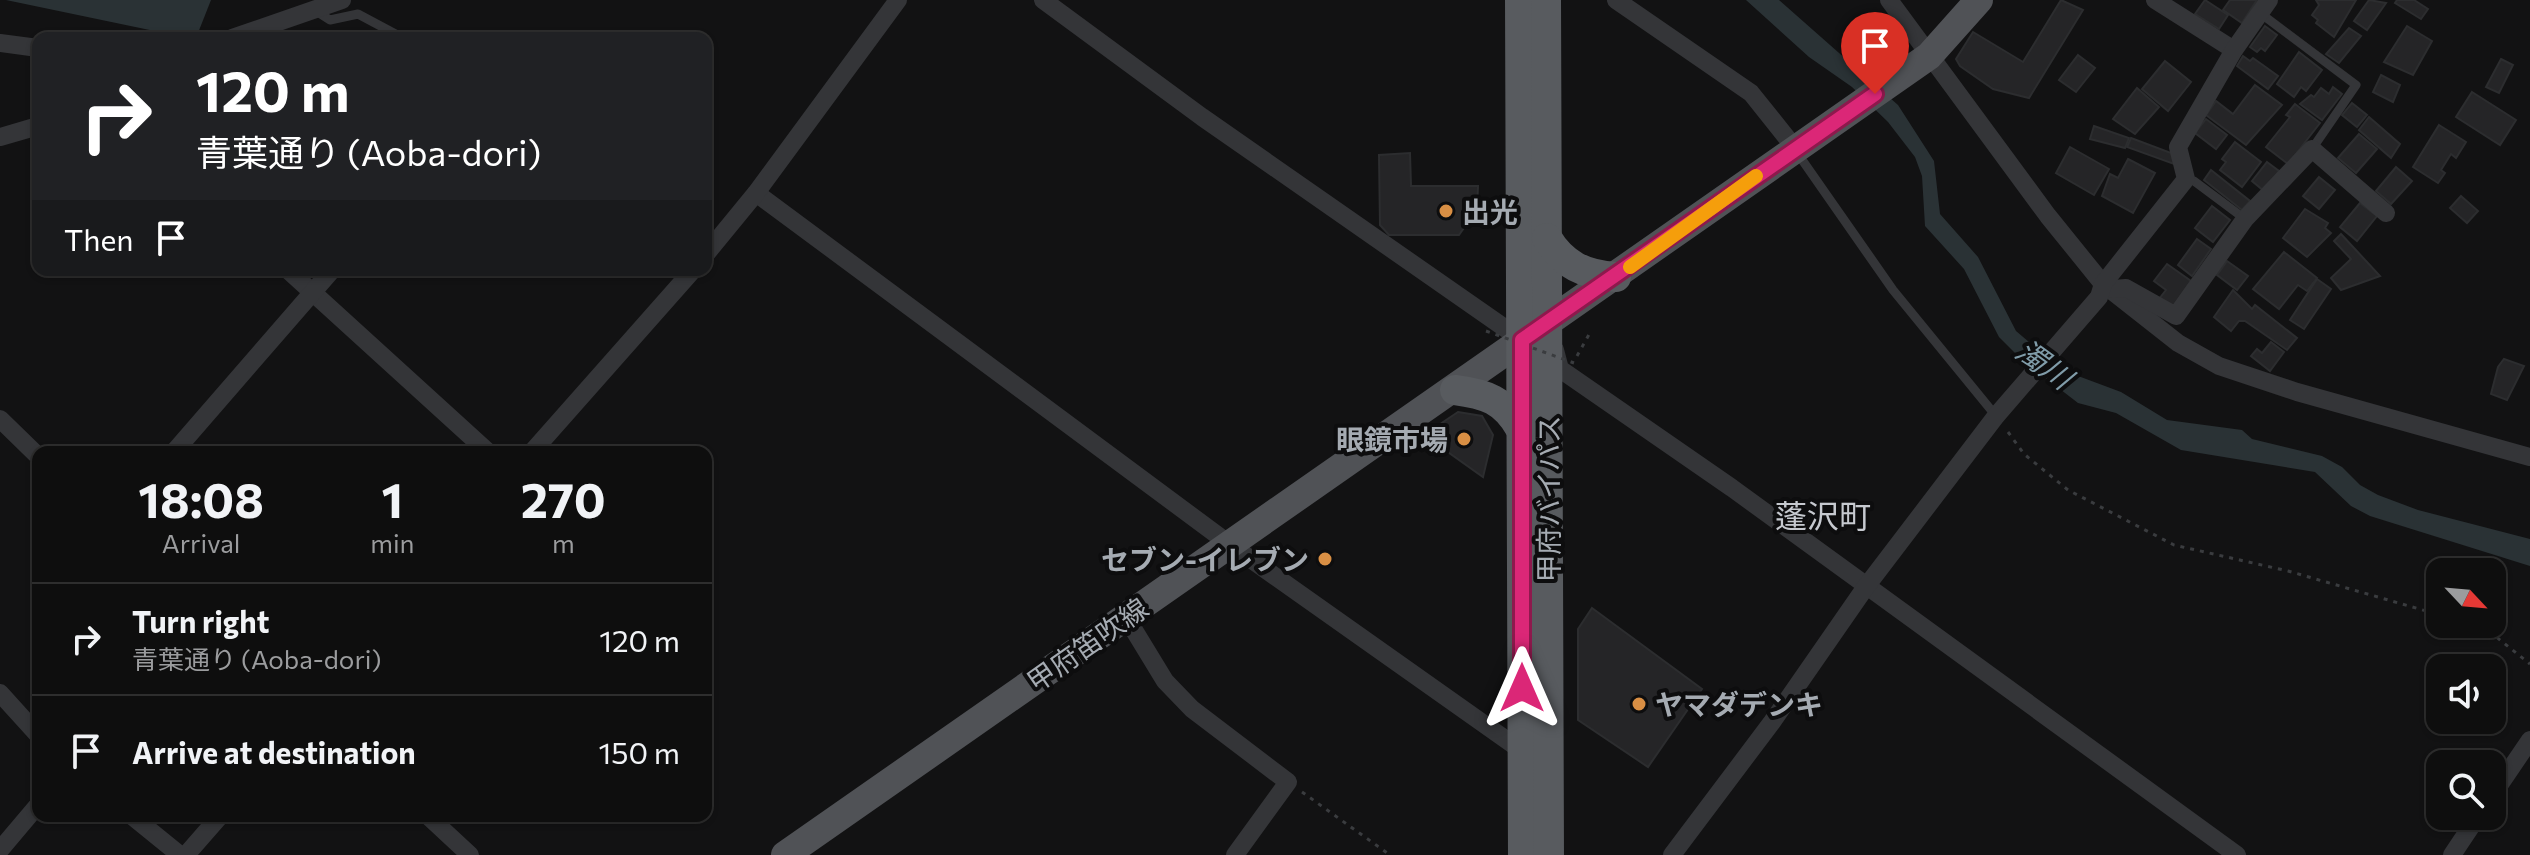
<!DOCTYPE html>
<meta charset="utf-8">
<style>
body{margin:0;font-family:Commissioner,"Noto Sans JP",sans-serif;background:#1c1c1c;color:#f1f3f6;height:100vh;display:flex;flex-direction:column;font-size:30px;white-space:nowrap}
*{box-sizing:border-box;margin:0}
p{font-size:26px;color:#9b9c9e}
.icon{flex:none;width:44px;height:44px;fill:none;stroke:currentColor;stroke-width:2;stroke-linecap:round;stroke-linejoin:round}
.map{position:relative;flex:1;overflow:hidden}
.drawer{position:absolute;left:32px;top:446px;width:680px;height:376px;display:flex;flex-direction:column;background:#0e0e0e;border-radius:16px;box-shadow:0 2px 6px #0004,0 0 0 2px #2e2e2e}
.drawer>*{flex:none}
.banner{position:absolute;left:32px;top:32px;width:680px;height:244px;border-radius:16px;box-shadow:0 2px 6px #0004,0 0 0 2px #2e2e2e;background:#202124;color:#fff;overflow:hidden}
.needle{width:52px;rotate:116deg}
.controls{position:absolute;left:2426px;top:558px;display:grid;gap:16px}
.controls a{display:grid;place-items:center;width:80px;height:80px;border-radius:16px;background:#0e0e0e;box-shadow:0 2px 6px #0004,0 0 0 2px #2e2e2e;font-size:40px}
.pin{position:absolute;display:grid;place-items:center;width:68px;height:68px;color:#fff;margin:-82px -34px;border-radius:50% 50% 50% 0;rotate:-45deg;box-shadow:0 0 8px #0007}
.pin .icon{rotate:45deg}
.me{position:absolute;width:88px;margin:-44px;rotate:0deg;stroke-linejoin:round;filter:drop-shadow(0 0 6px #0008)}
.turn{display:flex;align-items:center;gap:28px;height:168px;padding:0 32px;font-size:36px}
.turn .icon{width:104px;height:104px;stroke-width:2.5}
.turn b{display:block;font-size:56px;line-height:68px}
.then{display:flex;align-items:center;height:76px;padding:0 32px;background:#0003;gap:16px;font-size:30px}
.eta{display:flex;justify-content:space-evenly;align-items:center;height:136px;text-align:center}
.eta b{font-size:48px;font-weight:700;line-height:56px}
ul{padding:0;list-style:none}
li{display:flex;align-items:center;gap:24px;height:112px;padding:0 32px;border-top:2px solid #2e2e2e}
li div{flex:1}
li b{display:block;font-size:30px}
li em{font-style:normal}
.map>svg:first-child{display:block}
</style>
<div class="map">
<svg width="2530" height="855" viewBox="0 0 2530 855">
<rect width="100%" height="100%" fill="#121213"/>
<g fill="#2a3235">
<path d="M 6,0 L 211,0 L 196,38 L 188,38 Z"/>
<path d="M 1746,0 L 1779,0 L 1898,105 L 1934,161 L 1940,214 L 1978,257 L 2016,331 L 2062,370 L 2121,392 L 2167,420 L 2242,430 L 2252,439 L 2322,456 L 2342,467 L 2360,485 L 2378,495 L 2418,510 L 2530,539 L 2530,566 L 2370,516 L 2351,506 L 2315,472 L 2181,450 L 2116,413 L 2078,403 L 2021,359 L 1999,337 L 1964,269 L 1925,226 L 1922,176 L 1915,157 L 1888,122 L 1852,87 L 1809,57 Z"/>
</g>
<g fill="#252527" stroke="#2c2d2f" stroke-width="2">
<path d="M 2061,0 L 2083,10 L 2029,98 L 1993,89 L 1960,66 L 1956,59 L 1973,32 L 2023,62 Z"/>
<path d="M 2205,0 L 2228,15 L 2219,29 L 2195,14 Z"/>
<path d="M 2230,0 L 2257,0 L 2242,23 L 2223,10 Z"/>
<path d="M 2316,0 L 2356,0 L 2334,37 L 2316,23 L 2318,20 L 2312,15 L 2319,5 Z"/>
<path d="M 2369,0 L 2386,3 L 2367,30 L 2354,21 Z"/>
<path d="M 2397,0 L 2414,0 L 2428,9 L 2421,19 L 2395,3 Z"/>
<path d="M 2265,26 L 2277,35 L 2265,51 L 2261,48 L 2257,52 L 2250,47 Z"/>
<path d="M 2407,26 L 2432,41 L 2413,75 L 2384,62 Z"/>
<path d="M 2349,28 L 2361,36 L 2339,63 L 2326,54 Z"/>
<path d="M 2299,52 L 2322,70 L 2306,91 L 2301,87 L 2294,97 L 2277,84 Z"/>
<path d="M 2078,55 L 2095,68 L 2076,92 L 2059,80 Z"/>
<path d="M 2243,56 L 2250,61 L 2253,58 L 2278,76 L 2268,89 L 2237,66 Z"/>
<path d="M 2501,59 L 2513,65 L 2499,93 L 2486,87 Z"/>
<path d="M 2165,61 L 2191,82 L 2168,111 L 2142,89 Z"/>
<path d="M 2381,75 L 2400,85 L 2393,102 L 2373,92 Z"/>
<path d="M 2255,85 L 2282,105 L 2246,145 L 2206,115 L 2216,101 L 2233,114 Z"/>
<path d="M 2333,87 L 2342,94 L 2322,120 L 2300,104 L 2311,95 L 2314,97 L 2321,88 L 2329,94 Z"/>
<path d="M 2137,88 L 2159,107 L 2135,134 L 2113,119 Z"/>
<path d="M 2472,92 L 2516,120 L 2500,145 L 2456,117 Z"/>
<path d="M 2352,103 L 2367,115 L 2357,127 L 2342,115 Z"/>
<path d="M 2295,104 L 2320,123 L 2288,164 L 2266,147 L 2290,117 L 2286,115 Z"/>
<path d="M 2369,117 L 2400,144 L 2391,158 L 2359,130 Z"/>
<path d="M 2206,119 L 2227,135 L 2216,149 L 2195,133 Z"/>
<path d="M 2439,125 L 2466,142 L 2456,158 L 2451,154 L 2441,170 L 2445,173 L 2438,183 L 2413,167 Z"/>
<path d="M 2094,126 L 2129,138 L 2125,148 L 2090,139 Z"/>
<path d="M 2359,134 L 2377,149 L 2356,173 L 2338,158 Z"/>
<path d="M 2131,138 L 2171,153 L 2174,164 L 2127,147 Z"/>
<path d="M 2235,142 L 2261,162 L 2242,187 L 2220,170 L 2226,162 L 2222,159 Z"/>
<path d="M 2070,147 L 2109,169 L 2094,195 L 2056,173 Z"/>
<path d="M 1410,153 L 1411,186 L 1478,186 L 1477,209 L 1459,235 L 1389,235 L 1380,225 L 1379,155 Z"/>
<path d="M 2128,159 L 2155,173 L 2133,213 L 2102,196 L 2110,174 L 2118,178 Z"/>
<path d="M 2267,162 L 2279,171 L 2264,191 L 2252,181 Z"/>
<path d="M 2396,167 L 2412,181 L 2391,204 L 2376,191 Z"/>
<path d="M 2211,170 L 2250,201 L 2242,210 L 2204,180 Z"/>
<path d="M 2319,177 L 2335,190 L 2319,209 L 2303,196 Z"/>
<path d="M 2461,196 L 2478,211 L 2467,223 L 2450,208 Z"/>
<path d="M 2360,203 L 2377,216 L 2357,241 L 2340,227 Z"/>
<path d="M 2212,206 L 2230,220 L 2213,242 L 2195,228 Z"/>
<path d="M 2305,209 L 2328,223 L 2325,228 L 2331,233 L 2307,257 L 2283,238 Z"/>
<path d="M 2341,234 L 2380,276 L 2341,290 L 2331,278 L 2351,259 L 2334,241 Z"/>
<path d="M 2197,239 L 2211,249 L 2192,276 L 2178,265 Z"/>
<path d="M 2284,252 L 2317,278 L 2307,291 L 2298,285 L 2279,309 L 2253,289 Z"/>
<path d="M 2227,261 L 2248,276 L 2237,290 L 2217,275 Z"/>
<path d="M 2167,264 L 2191,281 L 2172,308 L 2159,299 L 2166,290 L 2154,281 Z"/>
<path d="M 2317,279 L 2331,289 L 2304,329 L 2290,320 Z"/>
<path d="M 2233,290 L 2252,309 L 2255,305 L 2297,338 L 2287,350 L 2245,321 L 2239,321 L 2231,331 L 2214,317 Z"/>
<path d="M 2271,342 L 2284,352 L 2270,371 L 2251,356 L 2257,349 L 2262,353 Z"/>
<path d="M 2504,359 L 2524,366 L 2507,400 L 2491,394 L 2498,367 Z"/>
<path d="M 1458,412 L 1482,416 L 1493,435 L 1483,477 L 1424,435 Z"/>
<path d="M 1592,608 L 1702,689 L 1648,767 L 1578,720 L 1578,629 Z"/>
</g>
<g fill="none" stroke-linecap="round" stroke-linejoin="round">
<g stroke="#3a3c3f" stroke-width="3" stroke-dasharray="4 6" stroke-linecap="butt">
<path d="M 1577,356 L 1591,331"/>
<path d="M 2008,432 L 2024,454 L 2068,490 L 2174,545 L 2288,571 L 2440,615"/>
<path d="M 2471,624 L 2485,628 L 2530,664"/>
<path d="M 1302,792 L 1390,855"/>
</g>
<g stroke="#343538" stroke-width="9">
<path d="M 316,11 L 330,20 L 358,14 L 403,38"/>
<path d="M 2260,13 L 2356,85 L 2312,149"/>
<path d="M 1798,154 L 1893,290 L 1996,416"/>
<path d="M 2186,179 L 2194,181 L 2245,219"/>
</g>
<g stroke="#343538" stroke-width="18">
<path d="M 1043,0 L 1202,117 L 1522,340"/>
<path d="M 1616,0 L 1751,93 L 1795,148"/>
<path d="M 1889,0 L 2048,216 L 2103,284 L 2178,343 L 2219,366 L 2297,392 L 2530,457"/>
<path d="M 2155,0 L 2234,50"/>
<path d="M 232,38 L 342,0"/>
<path d="M 0,43 L 38,48"/>
<path d="M 0,137 L 38,126"/>
<path d="M 756,193 L 1228,543 L 1522,751"/>
<path d="M 706,254 L 756,193 L 898,0"/>
<path d="M 288,270 L 488,452"/>
<path d="M 2113,289 L 2126,288 L 2176,316 L 2245,219 L 2312,149 L 2386,213"/>
<path d="M 1555,350 L 1560,369 L 1732,488 L 2237,855"/>
<path d="M 0,419 L 38,456"/>
<path d="M 174,452 L 332,270"/>
<path d="M 532,452 L 693,270"/>
<path d="M 1126,617 L 1165,681 L 1192,709 L 1288,782 L 1235,855"/>
<path d="M 0,693 L 38,735"/>
<path d="M 2492,796 L 2530,740"/>
<path d="M 132,816 L 180,855"/>
<path d="M 428,816 L 470,855"/>
<path d="M 0,850 L 38,805"/>
<path d="M 186,855 L 220,816"/>
<path d="M 1672,855 L 1772,722 L 1865,588 L 1996,416 L 2099,297 L 2103,284 L 2186,179 L 2178,147 L 2234,50 L 2269,0"/>
<path d="M 2452,855 L 2478,816"/>
</g>
<path stroke="#505256" stroke-width="28" d="M 785,855 L 1929,56 L 1979,0"/>
<g stroke="#585b5f" stroke-width="30">
<path d="M 1520,0 L 1523,855"/>
<path d="M 1546,0 L 1549,855"/>
<path d="M 1547,238 C 1563,265 1585,275 1616,277"/>
<path d="M 1455,390 C 1486,394 1504,400 1520,428"/>
</g>
<path stroke="#3a3c3f" stroke-width="3" stroke-dasharray="4 6" stroke-linecap="butt" d="M 1486,331 L 1574,363"/>
</g>
<g fill="none" stroke-linecap="round" stroke-linejoin="round">
<g stroke="#8e194d" stroke-width="20">
<path id="route" d="M 1522,688 L 1522,340 L 1875,94"/>
</g>
<use href="#route" stroke="#db2777" stroke-width="14"/>
<path stroke="#f59e0b" stroke-width="14" d="M 1630,267 L 1756,176"/>
</g>
<g fill="#d98f44" stroke="#0d0d0e" stroke-width="3">
<circle cx="1446" cy="211" r="8"/>
<circle cx="1464" cy="439" r="8"/>
<circle cx="1325" cy="559" r="8"/>
<circle cx="1639" cy="704" r="8"/>
</g>
<g text-anchor="middle" dominant-baseline="central" stroke-width="8" stroke-linejoin="round" paint-order="stroke">
<g font-size="28" font-weight="bold" fill="#a5abb2" stroke="#0d0d0e" text-anchor="start">
<text x="1462" y="211">出光</text>
<text x="1448" y="439" text-anchor="end">眼鏡市場</text>
<text x="1309" y="559" text-anchor="end">セブン-イレブン</text>
<text x="1655" y="704">ヤマダデンキ</text>
</g>
<g font-size="28" fill="#a5abb2" stroke="#0d0d0e">
<text transform="translate(1548 499) rotate(-90)">甲府バイパス</text>
<text transform="translate(1087 644) rotate(-35)">甲府笛吹線</text>
</g>
<g font-size="30" font-style="italic" fill="#809ca9" stroke="#0d0d0e">
<text transform="translate(2045 363) rotate(36)">濁川</text>
</g>
<g font-size="32" fill="#c6c9cf" stroke="#0d0d0e">
<text x="1823" y="515">蓬沢町</text>
</g>
</g>
</svg>
<div class="controls">
<a><svg class="needle" viewBox="-14 -14 28 28"><path d="M0-13l5 13h-10z" fill="#e53935"/><path d="M0 13l5-13h-10z" fill="#9b9c9e"/></svg></a>
<a><svg class="icon" aria-label="sound" viewBox="0 0 24 24"><path d="M4 9h4l5-4v14l-5-4H4zM17 9q2 3 0 6"/></svg></a>
<a><svg class="icon" aria-label="search" viewBox="0 0 24 24"><circle cx="10" cy="10" r="6"/><path d="M15 15l6 6"/></svg></a>
</div>
<div class="pin" style="left:1875px;top:94px;background:#d93025"><svg class="icon" aria-label="arrive" viewBox="0 0 24 24"><path d="M6 21V4h12l-3 4 3 4H6"/></svg></div>
<svg class="me" style="left:1522px;top:688px" viewBox="-20 -20 40 40"><path d="M0-17L14 15 0 8-14 15z" fill="#db2777" stroke="#fff" stroke-width="4"/></svg>
<div class="banner">
<div class="turn"><svg class="icon" aria-label="right" viewBox="0 0 24 24"><path d="M7 20v-9h11M14 6l5 5-5 5"/></svg><div><b>120 m</b>青葉通り (Aoba-dori)</div></div>
<div class="then">Then<svg class="icon" aria-label="arrive" viewBox="0 0 24 24"><path d="M6 21V4h12l-3 4 3 4H6"/></svg></div>
</div>
<section class="drawer">
<div class="eta">
<div><b>18:08</b><p>Arrival</p></div>
<div><b>1</b><p>min</p></div>
<div><b>270</b><p>m</p></div>
</div>
<ul>
<li><svg class="icon" aria-label="right" viewBox="0 0 24 24"><path d="M7 20v-9h11M14 6l5 5-5 5"/></svg><div><b>Turn right</b><p>青葉通り (Aoba-dori)</p></div><em>120 m</em></li>
<li><svg class="icon" aria-label="arrive" viewBox="0 0 24 24"><path d="M6 21V4h12l-3 4 3 4H6"/></svg><div><b>Arrive at destination</b></div><em>150 m</em></li>
</ul>
</section>
</div>
